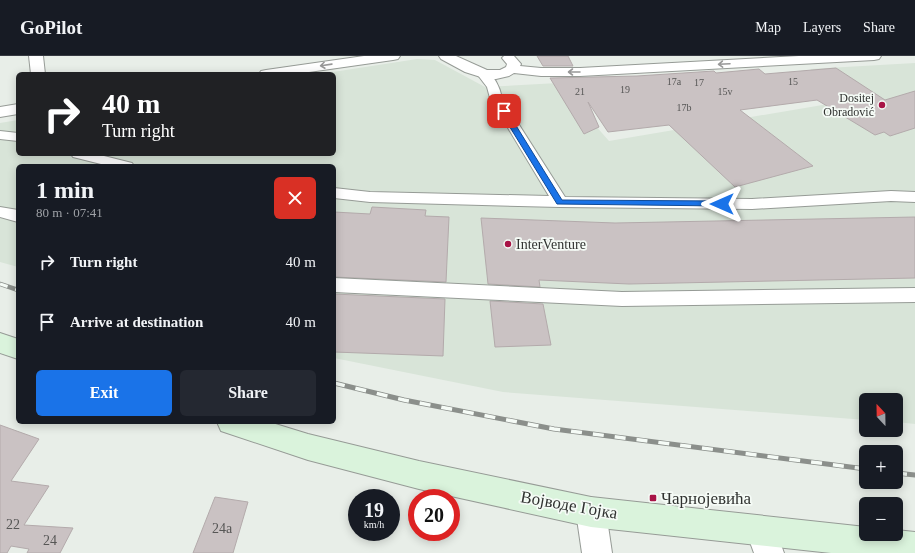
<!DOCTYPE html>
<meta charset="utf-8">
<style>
body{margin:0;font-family:"Times New Roman",serif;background:#242831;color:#f1f3f6;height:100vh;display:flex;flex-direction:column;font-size:15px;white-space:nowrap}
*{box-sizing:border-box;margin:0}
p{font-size:13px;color:#9ea1a6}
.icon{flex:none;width:22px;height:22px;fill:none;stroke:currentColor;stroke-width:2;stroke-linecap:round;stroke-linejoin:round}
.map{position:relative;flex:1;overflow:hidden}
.side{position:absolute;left:16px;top:108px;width:320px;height:260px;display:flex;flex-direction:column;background:#171b24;border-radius:6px;box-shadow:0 2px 10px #0003}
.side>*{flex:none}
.hud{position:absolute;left:16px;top:16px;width:320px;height:84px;border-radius:6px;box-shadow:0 2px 10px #0003;background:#202124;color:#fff;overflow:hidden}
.needle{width:26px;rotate:338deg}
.tools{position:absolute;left:859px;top:337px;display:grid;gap:8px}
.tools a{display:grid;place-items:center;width:44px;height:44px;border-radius:6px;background:#171b24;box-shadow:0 2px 10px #0003;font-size:20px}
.speed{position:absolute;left:348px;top:433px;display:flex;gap:8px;font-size:20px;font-weight:700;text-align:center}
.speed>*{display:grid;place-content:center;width:52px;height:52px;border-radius:50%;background:#171b24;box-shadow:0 2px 10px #0003;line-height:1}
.speed small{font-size:10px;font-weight:400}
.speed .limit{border:6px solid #d22;background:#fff;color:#111}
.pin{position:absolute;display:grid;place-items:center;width:34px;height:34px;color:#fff;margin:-17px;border-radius:8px;box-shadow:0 2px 6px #0006}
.me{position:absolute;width:44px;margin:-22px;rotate:270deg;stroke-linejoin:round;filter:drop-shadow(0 0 3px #0008)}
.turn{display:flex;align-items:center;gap:14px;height:84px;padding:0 20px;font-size:18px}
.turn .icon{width:52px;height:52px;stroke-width:2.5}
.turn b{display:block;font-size:28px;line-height:34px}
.round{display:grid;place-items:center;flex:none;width:42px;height:42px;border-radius:6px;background:#242831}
.overview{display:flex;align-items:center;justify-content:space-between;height:68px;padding:0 20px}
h1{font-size:24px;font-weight:700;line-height:30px}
.action{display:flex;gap:8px;margin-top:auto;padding:8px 20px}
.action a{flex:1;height:46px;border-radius:6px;background:#1a73e8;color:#fff;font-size:16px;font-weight:700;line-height:46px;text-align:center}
.action a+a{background:#242831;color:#f1f3f6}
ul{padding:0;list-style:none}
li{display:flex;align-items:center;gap:12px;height:60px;padding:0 20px}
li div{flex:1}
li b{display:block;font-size:15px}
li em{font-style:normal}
header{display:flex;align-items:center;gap:24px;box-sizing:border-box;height:56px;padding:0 20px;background:#171b24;border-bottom:1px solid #363941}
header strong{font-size:19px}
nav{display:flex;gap:22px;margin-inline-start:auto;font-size:14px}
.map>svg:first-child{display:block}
</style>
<header>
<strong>GoPilot</strong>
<nav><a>Map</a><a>Layers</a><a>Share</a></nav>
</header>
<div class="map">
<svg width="915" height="497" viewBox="0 0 915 497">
<rect width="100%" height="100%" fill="#e8eee8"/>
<path fill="#d8e4d8" d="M 417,3 L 435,4 L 485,31 L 558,27 L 609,85 L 852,44 L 810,13 L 915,7 L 915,368 L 896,366 L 896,344 L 866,344 L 866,364 L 503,336 L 334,302 L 334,110 L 18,110 L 18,211 L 0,206 L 0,67 L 18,64 L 18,98 L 334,98 L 334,18 L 320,18 Z"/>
<g fill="#cac2c3" stroke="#b3aaab">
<path d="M 537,0 L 568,0 L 573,10 L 543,10 Z"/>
<path d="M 836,12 L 885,44 L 915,35 L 915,72 L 890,80 L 884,76 L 875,79 L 817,44 L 740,54 L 813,110 L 735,131 L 669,69 L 608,76 L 588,46 L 599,71 L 584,78 L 550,22 L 637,20 L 714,15 L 716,17 L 759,13 L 765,18 Z"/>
<path d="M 372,151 L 426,154 L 425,160 L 449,161 L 446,226 L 334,221 L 334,156 L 370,158 Z"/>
<path d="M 915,161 L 915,222 L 629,228 L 539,224 L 540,231 L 488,228 L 481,162 L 615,167 Z"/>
<path d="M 334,238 L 445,243 L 443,300 L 334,296 Z"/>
<path d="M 490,245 L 543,248 L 551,289 L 495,291 Z"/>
<path d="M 0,369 L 39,383 L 11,425 L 49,430 L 24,469 L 73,472 L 60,497 L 27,497 L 29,493 L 11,490 L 7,497 L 0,497 Z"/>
<path d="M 215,441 L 248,446 L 233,497 L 193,497 Z"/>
</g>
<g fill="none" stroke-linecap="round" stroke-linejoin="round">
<g stroke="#969b96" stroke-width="2">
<g id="lane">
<path d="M 483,14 C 494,17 500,32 502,42 L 565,141 L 752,143 L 891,135 L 915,136 L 915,146 L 891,145 L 752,153 L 560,151 L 370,146 L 334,142 L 334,132 L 370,136 L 549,140 L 490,42 L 487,31 L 477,18 L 479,15 Z"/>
<path d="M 0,75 L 18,77 L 18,85 L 0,83 Z"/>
<path d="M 71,98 L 96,98 L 132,107 L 134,110 L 109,110 L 73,101 Z"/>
<path d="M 0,151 L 18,154 L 18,166 L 0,161 Z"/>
<path d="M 334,222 L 622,236 L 915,232 L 915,246 L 622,250 L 334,236 Z"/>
</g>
</g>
<g stroke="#969b96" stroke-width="2">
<g id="street">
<path d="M 29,0 L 43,0 L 45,18 L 31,18 Z"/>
<path d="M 364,0 L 400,0 L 398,3 L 393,4 L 295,18 L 259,18 L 261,15 L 266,14 Z"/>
<path d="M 439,0 L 456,0 L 487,14 L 500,14 L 506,11 L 507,8 L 502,2 L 504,0 L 514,0 L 521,8 L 520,10 L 541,12 L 580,12 L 799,0 L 881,0 L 879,3 L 874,4 L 580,20 L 541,20 L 514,17 L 509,20 L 496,23 L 487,23 L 465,16 L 441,3 Z"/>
<path d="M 18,48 L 18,58 L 0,61 L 0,51 Z"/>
<path d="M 591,441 L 601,446 L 606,456 L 612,497 L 582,497 L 576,456 L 581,446 Z"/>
<path d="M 761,460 L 772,464 L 784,497 L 754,497 L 746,475 L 750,464 Z"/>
</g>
</g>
<g stroke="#969b96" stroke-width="2">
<g id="secondary">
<path d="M 0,277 L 18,283 L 18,303 L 0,297 Z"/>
<path d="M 217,366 L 269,366 L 308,378 L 419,405 L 591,441 L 866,471 L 866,478 L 896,478 L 896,474 L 915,476 L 915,497 L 831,497 L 591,471 L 419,433 L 308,404 L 221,375 Z"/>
</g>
</g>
<use href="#lane" fill="#fff" fill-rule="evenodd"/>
<use href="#street" fill="#fff" fill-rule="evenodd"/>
<use href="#secondary" fill="#daf3dc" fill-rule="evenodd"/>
<g stroke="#8b8f8b" stroke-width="4.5">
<path id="rail-far1" d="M 0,228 L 18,234"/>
</g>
<g stroke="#8b8f8b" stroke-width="5">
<g id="rail">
<path d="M 334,327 L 404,344 L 554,373 L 866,413"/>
<path d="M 896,417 L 915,419"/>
</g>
</g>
<use href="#rail-far1" stroke="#f5fbf6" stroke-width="3" stroke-dasharray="8" stroke-linecap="butt"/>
<use href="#rail" stroke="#f5fbf6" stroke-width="3.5" stroke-dasharray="11" stroke-linecap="butt"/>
</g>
<defs><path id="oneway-shaft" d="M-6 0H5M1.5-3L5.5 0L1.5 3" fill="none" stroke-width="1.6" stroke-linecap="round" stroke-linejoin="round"/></defs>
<g stroke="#989898">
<use href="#oneway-shaft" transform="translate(724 8) rotate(177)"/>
<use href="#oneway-shaft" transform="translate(326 9) rotate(172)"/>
<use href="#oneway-shaft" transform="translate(574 16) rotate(-180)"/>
</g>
<path fill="#1a73e8" stroke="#114b97" d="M 501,53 L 507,55 L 562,144 L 722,145 L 726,148 L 722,150 L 557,148 L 500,55 Z"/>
<g fill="#a81346" stroke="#f5fbf6" stroke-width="1.5">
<circle cx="882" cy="49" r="4"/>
<circle cx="508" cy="188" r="4"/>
<rect x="649" y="438" width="8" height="8" rx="2"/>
</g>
<g text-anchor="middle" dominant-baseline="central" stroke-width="3.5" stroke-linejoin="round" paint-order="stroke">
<g font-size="10" fill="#565655">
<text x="674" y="25">17a</text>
<text x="793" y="25">15</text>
<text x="699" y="26">17</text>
<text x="625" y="33">19</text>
<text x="580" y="35">21</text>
<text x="725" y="35">15v</text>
<text x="684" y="51">17b</text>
</g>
<g font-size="12" fill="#303230" stroke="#f5fbf6" text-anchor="end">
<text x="874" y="42">Dositej<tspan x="874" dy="14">Obradović</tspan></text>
</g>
<g font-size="14" fill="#303230" stroke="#f5fbf6" text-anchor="start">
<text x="516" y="188">InterVenture</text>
</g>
<g font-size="14" fill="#565655">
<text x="13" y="468">22</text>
<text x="222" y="472">24a</text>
<text x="50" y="484">24</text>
</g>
<g font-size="17" fill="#303230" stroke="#f5fbf6" text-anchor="start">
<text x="661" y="442">Чарнојевића</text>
</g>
<g font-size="17" fill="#303230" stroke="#f5fbf6">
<text transform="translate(569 449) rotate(10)">Војводе Гојка</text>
</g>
</g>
</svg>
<div class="tools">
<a><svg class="needle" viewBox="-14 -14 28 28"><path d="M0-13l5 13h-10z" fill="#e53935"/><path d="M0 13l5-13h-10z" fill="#9ea1a6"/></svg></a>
<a>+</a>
<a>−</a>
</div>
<div class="speed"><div>19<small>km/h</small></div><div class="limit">20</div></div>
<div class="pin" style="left:504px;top:55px;background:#d93025"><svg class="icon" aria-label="arrive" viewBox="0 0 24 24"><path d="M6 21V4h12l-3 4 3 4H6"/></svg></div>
<svg class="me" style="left:722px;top:148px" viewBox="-20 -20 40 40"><path d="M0-17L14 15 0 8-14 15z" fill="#1a73e8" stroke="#fff" stroke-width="4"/></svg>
<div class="hud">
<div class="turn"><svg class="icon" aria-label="right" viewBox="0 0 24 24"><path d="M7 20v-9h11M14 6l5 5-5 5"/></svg><div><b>40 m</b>Turn right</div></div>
</div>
<section class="side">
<div class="overview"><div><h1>1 min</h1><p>80 m · 07:41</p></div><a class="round" style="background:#d93025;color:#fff"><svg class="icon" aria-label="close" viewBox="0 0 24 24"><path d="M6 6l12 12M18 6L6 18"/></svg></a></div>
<ul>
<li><svg class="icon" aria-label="right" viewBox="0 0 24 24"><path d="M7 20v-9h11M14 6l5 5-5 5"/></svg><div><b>Turn right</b></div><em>40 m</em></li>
<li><svg class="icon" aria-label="arrive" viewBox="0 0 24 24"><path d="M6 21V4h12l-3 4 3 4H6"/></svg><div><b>Arrive at destination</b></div><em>40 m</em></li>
</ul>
<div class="action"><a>Exit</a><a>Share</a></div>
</section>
</div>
